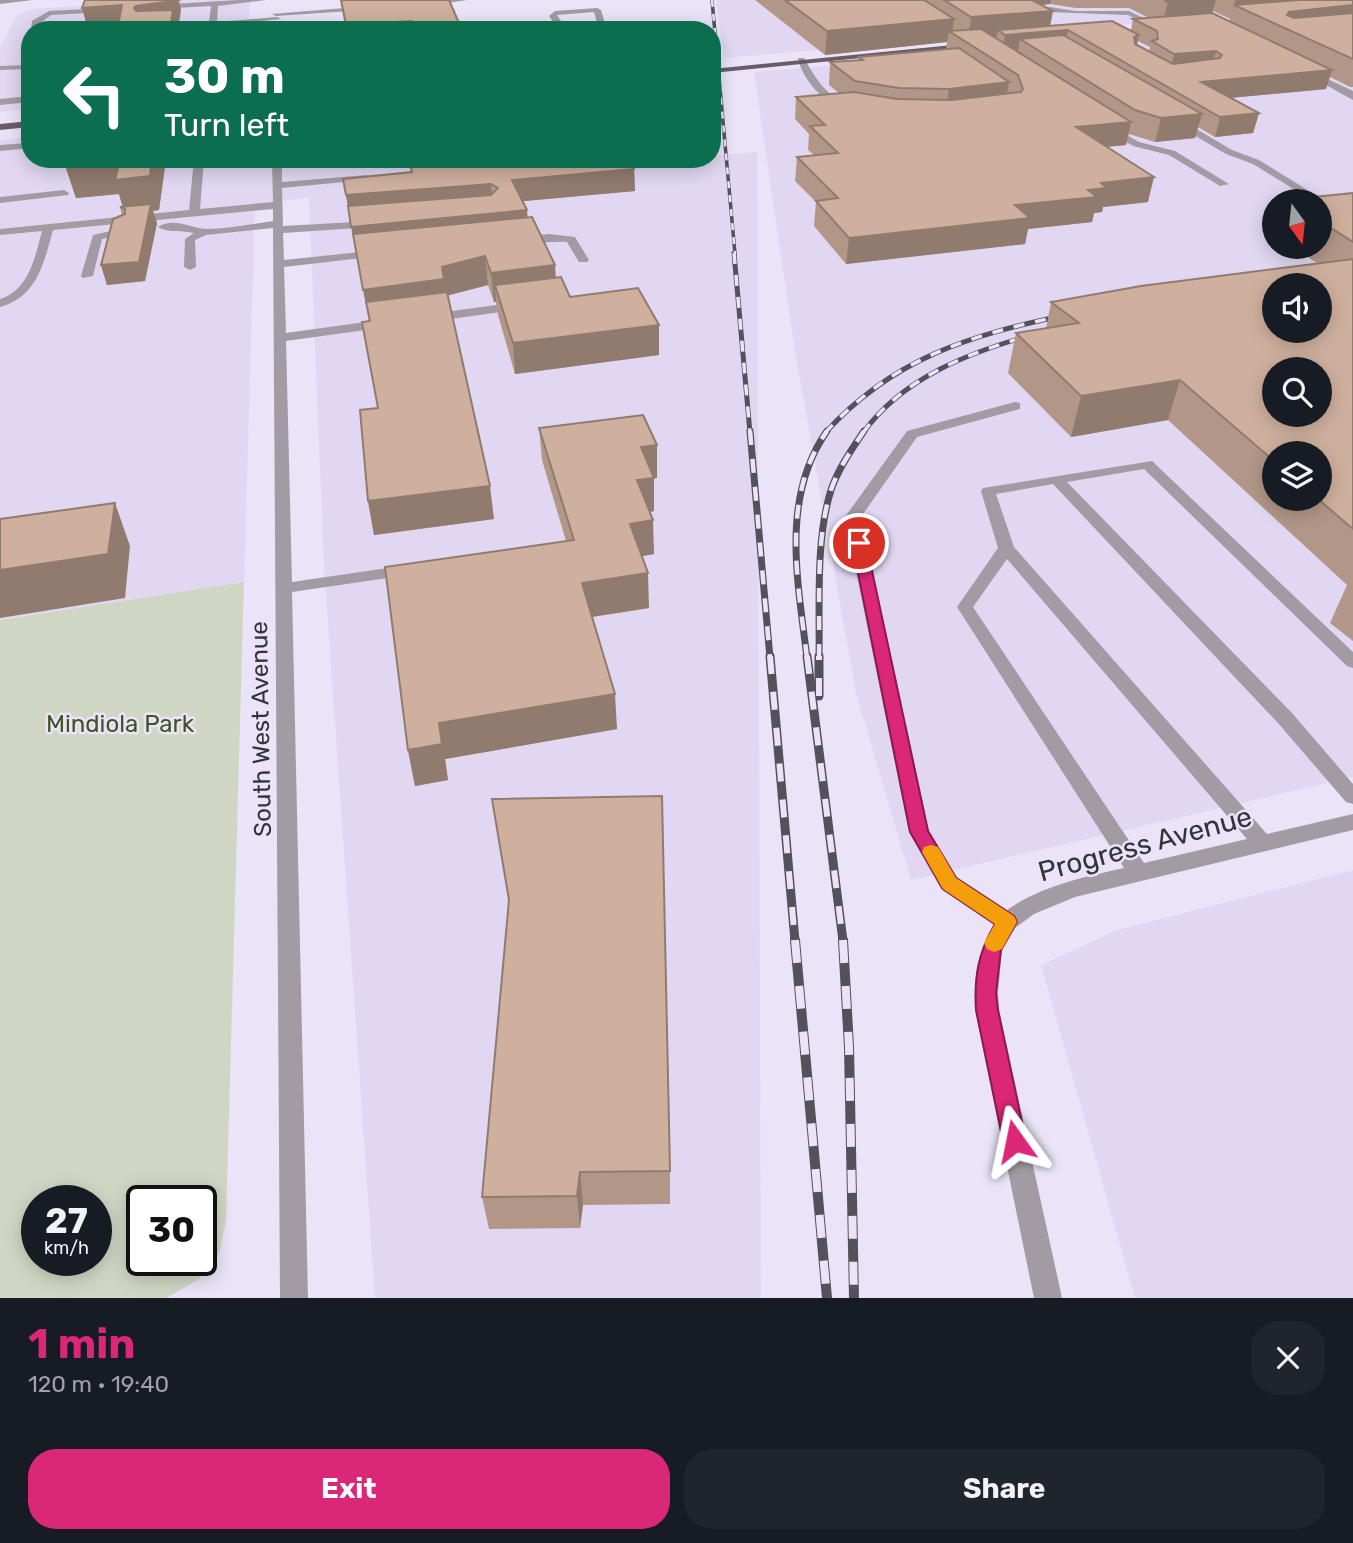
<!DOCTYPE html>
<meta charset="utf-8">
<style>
body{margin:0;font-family:Rubik,sans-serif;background:#20242c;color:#f1f3f6;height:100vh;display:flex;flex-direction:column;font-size:26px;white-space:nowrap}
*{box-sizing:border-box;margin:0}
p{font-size:23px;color:#9ea1a6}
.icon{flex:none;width:38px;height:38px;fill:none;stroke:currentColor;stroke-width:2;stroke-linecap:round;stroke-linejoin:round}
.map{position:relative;height:1298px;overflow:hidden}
.sheet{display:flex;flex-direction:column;background:#171b24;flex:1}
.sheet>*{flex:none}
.banner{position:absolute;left:21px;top:21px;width:700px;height:147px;border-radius:28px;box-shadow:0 4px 18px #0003;background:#0b6e4f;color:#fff;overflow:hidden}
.needle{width:46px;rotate:165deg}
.tools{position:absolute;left:1262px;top:189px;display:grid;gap:14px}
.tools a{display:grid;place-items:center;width:70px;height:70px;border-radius:50%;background:#171b24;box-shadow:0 4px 18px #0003;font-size:35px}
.speed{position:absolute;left:21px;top:1185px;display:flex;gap:14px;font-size:35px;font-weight:700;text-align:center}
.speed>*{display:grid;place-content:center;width:91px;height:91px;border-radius:50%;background:#171b24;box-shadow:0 4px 18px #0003;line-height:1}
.speed small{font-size:18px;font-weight:400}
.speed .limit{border:4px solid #111;border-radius:10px;background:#fff;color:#111}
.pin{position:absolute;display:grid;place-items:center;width:60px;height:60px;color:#fff;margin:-30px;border:4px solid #fff;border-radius:50%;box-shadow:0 2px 7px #0007}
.me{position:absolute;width:77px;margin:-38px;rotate:348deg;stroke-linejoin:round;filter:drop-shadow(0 0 5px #0008)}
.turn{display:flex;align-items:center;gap:24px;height:147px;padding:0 28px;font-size:32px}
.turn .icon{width:91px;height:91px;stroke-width:2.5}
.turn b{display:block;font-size:49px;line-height:60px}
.round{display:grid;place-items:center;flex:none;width:74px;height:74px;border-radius:28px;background:#20242c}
.headline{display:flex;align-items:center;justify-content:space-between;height:119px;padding:0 28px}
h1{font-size:42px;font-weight:700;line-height:52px;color:#db2777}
.primary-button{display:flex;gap:14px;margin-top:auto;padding:14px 28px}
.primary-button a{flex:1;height:80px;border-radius:28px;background:#db2777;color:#fff;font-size:28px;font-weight:700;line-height:80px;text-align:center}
.primary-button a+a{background:#20242c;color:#f1f3f6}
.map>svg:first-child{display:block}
</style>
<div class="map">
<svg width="1353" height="1298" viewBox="0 0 1353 1298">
<rect width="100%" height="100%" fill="#ebe4f9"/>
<g fill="#e1d7f3" fill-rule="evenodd">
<path d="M 170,0 L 250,0 L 248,30 L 30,30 L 30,109 L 0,112 L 0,47 L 17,15 L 32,9 Z"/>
<path d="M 716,0 L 1234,0 L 1265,13 L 724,58 Z"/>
<path d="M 1353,22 L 1353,777 L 911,880 L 856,693 L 794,345 L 754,72 ZM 1274,201 L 1320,201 L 1320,247 L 1274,247 ZM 1274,285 L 1320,285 L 1320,331 L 1274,331 ZM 1274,369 L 1320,369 L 1320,415 L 1274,415 ZM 1274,453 L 1320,453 L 1320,499 L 1274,499 Z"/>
<path d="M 30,137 L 30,159 L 712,159 L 712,156 L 757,152 L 761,1298 L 375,1298 L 324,565 L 309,198 L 255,204 L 244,582 L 0,620 L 0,140 Z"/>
<path d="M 1353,870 L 1353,1298 L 1135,1298 L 1041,965 L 1117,930 Z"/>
</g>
<path fill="#cfd7c4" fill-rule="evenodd" d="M 244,582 L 226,1221 L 219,1253 L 199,1279 L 167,1298 L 0,1298 L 0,620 ZM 37,1200 L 96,1200 L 96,1260 L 37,1260 ZM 142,1200 L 201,1200 L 201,1260 L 142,1260 Z"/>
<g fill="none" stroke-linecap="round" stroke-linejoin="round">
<g fill="#a29ba3" fill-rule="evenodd">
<path d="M 0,0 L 33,0 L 0,4 Z"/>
<path d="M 238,0 L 266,0 L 218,6 L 217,22 L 277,17 L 281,19 L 175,30 L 142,30 L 209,22 L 211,6 L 158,9 L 155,5 Z"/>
<path d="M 446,0 L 467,0 L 429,6 L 425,4 Z"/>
<path d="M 369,6 L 366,10 L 276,16 L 272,14 Z"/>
<path d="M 1050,7 L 1076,11 L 1129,11 L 1166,29 L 1159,31 L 1128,15 L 1022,11 Z"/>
<path d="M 106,8 L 109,12 L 51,15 L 39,24 L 39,30 L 31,30 L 32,21 L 49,11 Z"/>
<path d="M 597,8 L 601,10 L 607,30 L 599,30 L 594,12 L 557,15 L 567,30 L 559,30 L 549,16 L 555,11 Z"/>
<path d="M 798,58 L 804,58 C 815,77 825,95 846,103 L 846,107 C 825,107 801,77 798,58 Z"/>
<path d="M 30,65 L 30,69 L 0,70 L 0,66 Z"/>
<path d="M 1309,70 L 1353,91 L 1353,100 L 1306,74 Z"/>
<path d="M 30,96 L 30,102 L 0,105 L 0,99 Z"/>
<path d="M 1175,120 L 1181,120 L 1232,150 L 1259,160 L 1338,209 L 1329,211 L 1320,205 L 1320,201 L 1313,201 L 1253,164 L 1226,154 L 1175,124 Z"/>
<path d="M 1107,124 L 1139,142 L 1175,151 L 1229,184 L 1220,186 L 1169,155 L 1133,146 L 1104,129 L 1102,127 Z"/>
<path d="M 27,143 L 30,148 L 0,151 L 0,145 Z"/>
<path d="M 194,159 L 204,159 L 200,209 L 273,202 L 272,159 L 282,159 L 282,182 L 367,175 L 367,179 L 364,180 L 282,188 L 283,226 L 372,221 L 377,224 L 372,227 L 283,233 L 284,260 L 379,250 L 385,253 L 379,256 L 284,267 L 286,333 L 387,319 L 393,323 L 387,327 L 286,341 L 292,582 L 408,565 L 416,570 L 408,575 L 292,592 L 308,1298 L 280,1298 L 273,228 L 206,235 L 195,240 L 196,267 L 190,270 L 184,267 L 185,239 L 194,233 C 183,230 166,233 158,227 C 173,217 190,228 206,229 C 228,229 251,224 273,221 L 273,209 L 53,230 C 44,263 37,297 0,307 L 0,299 C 29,290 35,257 42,231 L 0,235 L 0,229 L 189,210 Z"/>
<path d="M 64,190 L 69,193 L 68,195 L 0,203 L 0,197 Z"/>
<path d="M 124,228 L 128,229 L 128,233 L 102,239 L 93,276 L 83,278 L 81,276 L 93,235 Z"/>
<path d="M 549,234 L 575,237 L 589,260 L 587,262 L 579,262 L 567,242 C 554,241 523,246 514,240 L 519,237 Z"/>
<path d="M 519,302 L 525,306 L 523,309 L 429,322 L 423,318 L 429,314 Z"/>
<path d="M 1015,402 L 1020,403 L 1020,409 L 917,437 L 861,517 L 929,831 L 957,877 L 1007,910 C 1041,886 1084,877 1124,868 L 957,607 L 998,548 L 981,491 L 983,488 L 1152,461 L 1353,652 L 1353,668 L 1347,666 L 1144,469 L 1067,482 L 1292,713 L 1353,784 L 1353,804 L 1346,802 L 1278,723 L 1053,484 L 996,494 L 1014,547 L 1267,834 L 1353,814 L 1353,830 L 1075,897 L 1034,914 L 1015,928 L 1002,950 L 998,993 L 999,1010 L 1062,1298 L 1034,1298 L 975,1010 C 974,977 977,953 994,925 L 941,889 L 909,832 L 845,517 L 907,431 ZM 1007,559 L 1247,839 L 1144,863 L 973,607 Z"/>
</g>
<g fill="#695c69" fill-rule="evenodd">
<path d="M 973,43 L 970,47 L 712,73 L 712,69 Z"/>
<path d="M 30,121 L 30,127 L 0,130 L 0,124 Z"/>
</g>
<g stroke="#55515b" stroke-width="3.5">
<path id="rail-far4" d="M 712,0 L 735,254"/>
</g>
<g stroke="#55515b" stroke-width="5">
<g id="rail-far3">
<path d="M 734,253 L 750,433"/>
<path d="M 825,433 C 893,358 970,335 1066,315"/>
<path d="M 863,433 C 902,378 970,352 1032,335"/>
</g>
</g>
<g stroke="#55515b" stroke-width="7">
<g id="rail-far2">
<path d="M 750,431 L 770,658"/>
<path d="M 807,658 C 798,582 780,498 827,431"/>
<path d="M 819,658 C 820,605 815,537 832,487 C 840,466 852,449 864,431"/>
</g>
</g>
<g stroke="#55515b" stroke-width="9">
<g id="rail-far1">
<path d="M 770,656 L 795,941"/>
<path d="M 807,656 L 843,941"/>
<path d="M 819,696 L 819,656"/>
</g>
</g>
<g stroke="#55515b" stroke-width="10">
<g id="rail">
<path d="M 795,940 L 827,1298"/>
<path d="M 843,940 L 849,1047 L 854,1298"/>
</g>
</g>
<use href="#rail-far4" stroke="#ebe4f9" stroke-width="2.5" stroke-dasharray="7" stroke-linecap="butt"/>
<use href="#rail-far3" stroke="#ebe4f9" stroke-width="3.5" stroke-dasharray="11" stroke-linecap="butt"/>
<use href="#rail-far2" stroke="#ebe4f9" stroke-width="4.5" stroke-dasharray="14" stroke-linecap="butt"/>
<use href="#rail-far1" stroke="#ebe4f9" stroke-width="6" stroke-dasharray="18" stroke-linecap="butt"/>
<use href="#rail" stroke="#ebe4f9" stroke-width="8" stroke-dasharray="23" stroke-linecap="butt"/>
</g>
<g fill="#b29788" fill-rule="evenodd">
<path d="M 755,0 L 1353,0 L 1353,87 L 1350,87 L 1330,77 L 1326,89 L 1230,98 L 1259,113 L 1253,133 L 1215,137 L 1198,127 L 1195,138 L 1155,142 L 1129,134 L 1126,145 L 1107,147 L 1148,202 L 1103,207 L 1102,212 L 1094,213 L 1092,222 L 1028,229 L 1025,244 L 846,264 L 814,226 L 816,202 L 795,181 L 797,157 L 814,155 L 808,150 L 809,134 L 795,119 L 796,97 L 839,93 L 829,85 L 830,62 L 858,60 L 859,57 L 946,49 L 947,42 L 825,55 ZM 1050,4 L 1076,8 L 1129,8 L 1149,18 L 1133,19 L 1131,30 L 1050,26 L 1042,5 ZM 1213,11 L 1230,19 L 1230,21 L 1212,13 ZM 1138,41 L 1150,47 L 1149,52 L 1137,45 Z"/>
<path d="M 66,159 L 166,159 L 159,210 L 153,211 L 157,223 L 145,281 L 107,285 L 101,265 L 122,215 L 120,207 L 123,207 L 119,194 L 76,198 L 65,165 Z"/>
<path d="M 408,159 L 629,159 L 634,169 L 635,191 L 523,201 L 527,210 L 527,217 L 556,278 L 570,297 L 659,325 L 659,355 L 515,374 L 498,315 L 496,302 L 494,302 L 488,285 L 448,295 L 494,519 L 374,535 L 368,501 L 378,408 L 369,321 L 343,179 L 411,172 Z"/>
<path d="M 1353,193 L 1353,641 L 1330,623 L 1347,585 L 1168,420 L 1071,437 L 1008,373 L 1016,333 L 1046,329 L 1051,302 L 1317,263 L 1292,247 L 1320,247 L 1320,201 L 1284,201 L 1285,200 ZM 1274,453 L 1320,499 L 1274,499 Z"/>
<path d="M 539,428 L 657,445 L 657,478 L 654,478 L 654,511 L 650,512 L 654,554 L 642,556 L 649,608 L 592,617 L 617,729 L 445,759 L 448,780 L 415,786 L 408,750 L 566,541 L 542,460 Z"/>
<path d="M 492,799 L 670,1171 L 670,1204 L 583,1205 L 580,1228 L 489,1229 L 482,1197 L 509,903 Z"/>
</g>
<g fill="#917b6f">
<path d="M 95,0 L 182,0 L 179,1 L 181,10 L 179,23 L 176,23 L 178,30 L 142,27 L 134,8 Z"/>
<path d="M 1022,0 L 1051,0 L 1050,4 L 1021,7 Z"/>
<path d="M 1190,0 L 1216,0 L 1210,20 L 1162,24 L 1168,2 Z"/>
<path d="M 1235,0 L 1349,0 L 1353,5 L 1353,27 L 1295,33 L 1234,5 L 1230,19 Z"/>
<path d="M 122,5 L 128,27 L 88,30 L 82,8 Z"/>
<path d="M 1053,11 L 1049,32 L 1068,30 L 1064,48 L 1020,39 L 1018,51 L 1003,52 L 1005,35 L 998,30 L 996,38 L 968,40 L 971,17 Z"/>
<path d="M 954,19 L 952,33 L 949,31 L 947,42 L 825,55 L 827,31 Z"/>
<path d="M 412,21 L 413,30 L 346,30 L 346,25 Z"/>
<path d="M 1139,35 L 1135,52 L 1134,37 Z"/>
<path d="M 1216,51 L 1211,69 L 1170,72 L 1174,54 Z"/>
<path d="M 1332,70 L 1326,89 L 1196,101 L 1201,82 Z"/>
<path d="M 1009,82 L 1005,106 L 945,112 L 949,89 Z"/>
<path d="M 1259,113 L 1253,133 L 1215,137 L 1220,117 Z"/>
<path d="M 1202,114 L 1195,138 L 1155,142 L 1161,118 Z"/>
<path d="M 1131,122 L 1126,145 L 1071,150 L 1076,127 Z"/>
<path d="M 166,159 L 159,210 L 153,211 L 157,223 L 145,281 L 107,285 L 101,265 L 139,262 L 125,209 L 123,208 L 119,194 L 76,198 L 65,165 L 120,160 Z"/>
<path d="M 634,169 L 635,191 L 514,202 L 512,180 Z"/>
<path d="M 1154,177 L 1148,202 L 1103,207 L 1102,212 L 1094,213 L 1092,222 L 1028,229 L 1025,244 L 846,264 L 849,238 L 1015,205 L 1088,190 L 1101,183 Z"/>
<path d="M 491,184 L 493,206 L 350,218 L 346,195 Z"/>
<path d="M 527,210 L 529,233 L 356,250 L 351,227 Z"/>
<path d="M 485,256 L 488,285 L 446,296 L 366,302 L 369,319 L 363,290 L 442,267 Z"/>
<path d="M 555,265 L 557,294 L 495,285 L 496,302 L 494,302 L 491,273 Z"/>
<path d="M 659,325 L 659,355 L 515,374 L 513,343 Z"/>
<path d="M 1180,380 L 1168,420 L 1071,437 L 1081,396 Z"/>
<path d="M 657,445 L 657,478 L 654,478 L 654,511 L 638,514 L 637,480 L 641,447 Z"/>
<path d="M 490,486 L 494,519 L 374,535 L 368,501 Z"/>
<path d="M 115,503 L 130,546 L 125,598 L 0,618 L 0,570 Z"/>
<path d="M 653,520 L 654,554 L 631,558 L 630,524 Z"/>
<path d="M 648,573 L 649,608 L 584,618 L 582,583 Z"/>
<path d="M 615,694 L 617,729 L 445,759 L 448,780 L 415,786 L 408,750 L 439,723 Z"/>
<path d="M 580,1172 L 583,1205 L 580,1228 L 577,1196 Z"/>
</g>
<g fill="#cfb09e" stroke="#917b6f" stroke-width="2" fill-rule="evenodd">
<path d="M 85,0 L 174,0 L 174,1 L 136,6 L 134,8 L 136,11 L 173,10 L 170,30 L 117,30 L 122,5 L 82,8 Z"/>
<path d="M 341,0 L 449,0 L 462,30 L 415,30 L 412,21 L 346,25 Z"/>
<path d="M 785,0 L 924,0 L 954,19 L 827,31 Z"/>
<path d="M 944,0 L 1032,0 L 1053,11 L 971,17 Z"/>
<path d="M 1164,0 L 1190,0 L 1168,2 Z"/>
<path d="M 1299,0 L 1353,0 L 1353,5 L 1289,12 L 1287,15 L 1294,18 L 1353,13 L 1353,59 L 1234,5 Z"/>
<path d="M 1212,13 L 1332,70 L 1201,82 L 1259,113 L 1220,117 L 1068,30 L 1005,35 L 998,30 L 1112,21 L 1139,35 L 1134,37 L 1135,44 L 1173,64 L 1220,58 L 1222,55 L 1216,51 L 1174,54 L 1152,41 L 1158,39 L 1157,31 L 1133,19 Z"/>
<path d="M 981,29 L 1131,122 L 1076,127 L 1154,177 L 1101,183 L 1107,188 L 1088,190 L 1097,197 L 1015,205 L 1030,218 L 849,238 L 816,201 L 838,198 L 797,157 L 838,153 L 810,126 L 825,125 L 796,97 L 854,92 L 897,99 L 952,100 L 1021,92 L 1023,89 L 1018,75 L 949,31 Z"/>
<path d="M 1063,35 L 1202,114 L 1161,118 L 1135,110 L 1020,39 Z"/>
<path d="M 959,48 L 1009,82 L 949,89 L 899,88 L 855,81 L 830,62 L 863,60 L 859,57 Z"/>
<path d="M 66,159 L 152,159 L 150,176 L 115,180 L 120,160 L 65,165 Z"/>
<path d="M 409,159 L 629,159 L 634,169 L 512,180 L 527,210 L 351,227 L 348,206 L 491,195 L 498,188 L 491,184 L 346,195 L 343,179 L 412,172 Z"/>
<path d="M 1353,193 L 1353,242 L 1320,221 L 1320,201 L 1287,201 L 1285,200 Z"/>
<path d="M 151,204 L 139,262 L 101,265 L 113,219 L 125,214 L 125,209 L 120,207 Z"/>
<path d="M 532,217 L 555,265 L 491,273 L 485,256 L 442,267 L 444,279 L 363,290 L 353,234 Z"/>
<path d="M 1353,259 L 1353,529 L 1318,499 L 1320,499 L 1320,453 L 1274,453 L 1274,461 L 1180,380 L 1081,396 L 1016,333 L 1079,323 L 1051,302 L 1141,286 ZM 1274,285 L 1320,285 L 1320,331 L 1274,331 ZM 1274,369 L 1320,369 L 1320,415 L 1274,415 Z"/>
<path d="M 561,277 L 570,297 L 638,288 L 659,325 L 513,343 L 495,285 Z"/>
<path d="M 447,292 L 490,486 L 368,501 L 360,410 L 378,408 L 362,322 L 370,321 L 366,302 Z"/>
<path d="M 643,415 L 657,445 L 641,447 L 654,478 L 637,480 L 653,520 L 630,524 L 648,573 L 582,583 L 615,694 L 439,723 L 442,744 L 408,750 L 385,567 L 574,540 L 539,428 Z"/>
<path d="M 115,503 L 108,554 L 0,570 L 0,519 Z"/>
<path d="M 662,796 L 670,1171 L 580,1172 L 577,1196 L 482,1197 L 509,900 L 492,799 Z"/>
</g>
<path fill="#db2777" stroke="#8e194d" stroke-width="2" d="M 859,539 L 866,543 L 928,831 L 956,878 L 1014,916 L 1017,922 L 1001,950 L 996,993 L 998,1010 L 1026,1141 L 1023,1149 L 1015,1152 L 1007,1149 L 1003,1141 L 976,1010 C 974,977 978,953 995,924 L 943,889 L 910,832 L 852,543 Z"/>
<path fill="#f59e0b" d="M 931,845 L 938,847 L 956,878 L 1014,916 L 1017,922 L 1002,949 L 994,952 L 987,949 L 984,943 L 995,924 L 943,889 L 922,852 L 924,847 Z"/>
<g text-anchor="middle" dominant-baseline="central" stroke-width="5" stroke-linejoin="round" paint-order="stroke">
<g font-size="24" fill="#425323" stroke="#ebe4f9">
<text x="120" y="724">Mindiola Park</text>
</g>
<g font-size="24" fill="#35323a" stroke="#ebe4f9">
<text transform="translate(261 729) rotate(-91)">South West Avenue</text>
</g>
<g font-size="28" fill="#35323a" stroke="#ebe4f9">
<text transform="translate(1145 844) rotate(-15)">Progress Avenue</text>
</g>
</g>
</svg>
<div class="tools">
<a><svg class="needle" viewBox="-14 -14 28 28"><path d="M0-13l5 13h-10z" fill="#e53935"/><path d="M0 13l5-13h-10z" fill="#9ea1a6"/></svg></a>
<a><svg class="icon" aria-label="sound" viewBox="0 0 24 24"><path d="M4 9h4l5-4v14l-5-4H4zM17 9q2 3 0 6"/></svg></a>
<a><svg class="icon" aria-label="search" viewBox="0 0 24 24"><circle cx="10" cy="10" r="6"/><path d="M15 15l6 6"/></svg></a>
<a><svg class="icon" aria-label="layers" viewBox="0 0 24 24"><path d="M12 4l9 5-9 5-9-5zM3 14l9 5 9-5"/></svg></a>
</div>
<div class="speed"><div>27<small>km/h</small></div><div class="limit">30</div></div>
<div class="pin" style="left:859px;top:543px;background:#d93025"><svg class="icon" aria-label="arrive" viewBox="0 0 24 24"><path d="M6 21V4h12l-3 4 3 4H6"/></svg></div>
<svg class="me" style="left:1015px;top:1141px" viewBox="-20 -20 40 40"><path d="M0-17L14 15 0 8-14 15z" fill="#db2777" stroke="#fff" stroke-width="4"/></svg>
<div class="banner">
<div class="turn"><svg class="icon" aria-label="left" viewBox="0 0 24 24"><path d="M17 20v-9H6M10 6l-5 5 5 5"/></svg><div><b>30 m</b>Turn left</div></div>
</div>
</div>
<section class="sheet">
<div class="headline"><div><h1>1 min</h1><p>120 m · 19:40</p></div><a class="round"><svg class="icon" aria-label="close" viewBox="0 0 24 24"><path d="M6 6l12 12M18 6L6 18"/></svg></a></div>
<div class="primary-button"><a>Exit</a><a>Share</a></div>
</section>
